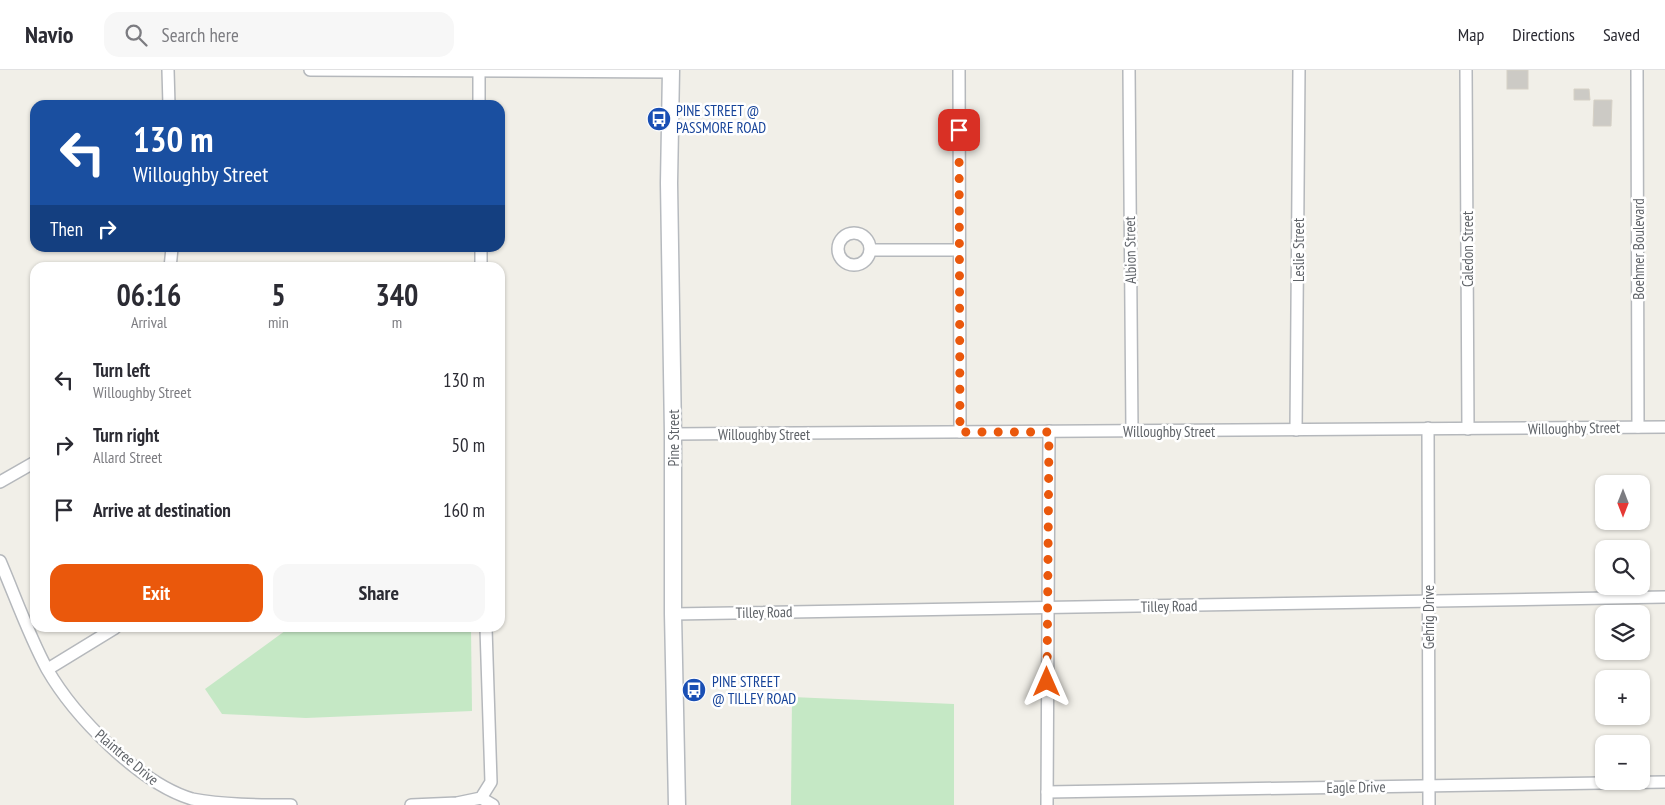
<!DOCTYPE html>
<meta charset="utf-8">
<style>
body{margin:0;font-family:"PT Sans Narrow",sans-serif;background:#f7f7f7;color:#2b2b33;height:100vh;display:flex;flex-direction:column;font-size:19px;white-space:nowrap}
*{box-sizing:border-box;margin:0}
p{font-size:16px;color:#7c7c81}
.icon{flex:none;width:28px;height:28px;fill:none;stroke:currentColor;stroke-width:2;stroke-linecap:round;stroke-linejoin:round}
.map{position:relative;flex:1;overflow:hidden}
.drawer{position:absolute;left:30px;top:192px;width:475px;height:370px;display:flex;flex-direction:column;background:#fff;border-radius:15px;box-shadow:0 1px 4px #0004}
.drawer>*{flex:none}
.top-card{position:absolute;left:30px;top:30px;width:475px;height:152px;border-radius:15px;box-shadow:0 1px 4px #0004;background:#1a4fa0;color:#fff;overflow:hidden}
.needle{width:32px;rotate:180deg}
.controls{position:absolute;left:1595px;top:405px;display:grid;gap:10px}
.controls a{display:grid;place-items:center;width:55px;height:55px;border-radius:10px;background:#fff;box-shadow:0 1px 4px #0004;font-size:25px}
.pin{position:absolute;display:grid;place-items:center;width:42px;height:42px;color:#fff;margin:-21px;border-radius:10px;box-shadow:0 2px 8px #0006}
.me{position:absolute;width:55px;margin:-28px;rotate:0deg;stroke-linejoin:round;filter:drop-shadow(0 0 4px #0008)}
.turn{display:flex;align-items:center;gap:18px;height:105px;padding:0 20px;font-size:22px}
.turn .icon{width:65px;height:65px;stroke-width:2.5}
.turn b{display:block;font-size:35px;line-height:42px}
.then{display:flex;align-items:center;height:48px;padding:0 20px;background:#0003;gap:10px;font-size:19px}
.eta{display:flex;justify-content:space-evenly;align-items:center;height:85px;text-align:center}
.eta b{font-size:30px;font-weight:800;line-height:35px}
.primary-button{display:flex;gap:10px;margin-top:auto;padding:10px 20px}
.primary-button a{flex:1;height:58px;border-radius:15px;background:#ea580c;color:#fff;font-size:20px;font-weight:800;line-height:58px;text-align:center}
.primary-button a+a{background:#f7f7f7;color:#2b2b33}
ul{padding:0;list-style:none}
li{display:flex;align-items:center;gap:15px;height:65px;padding:0 20px}
li div{flex:1}
li b{display:block;font-size:19px}
li em{font-style:normal}
header{display:flex;align-items:center;gap:30px;box-sizing:border-box;height:70px;padding:0 25px;background:#fff;border-bottom:1px solid #e1e1e2}
header strong{font-size:24px}
nav{display:flex;gap:28px;margin-inline-start:auto;font-size:18px}
.search{width:350px;height:45px;background:#f7f7f7;display:flex;align-items:center;gap:12px;box-sizing:border-box;padding:0 18px;border-radius:15px;color:#7c7c81;font-size:19px}
.map>svg:first-child{display:block}
</style>
<header>
<strong>Navio</strong>
<div class="search"><svg class="icon" aria-label="search" viewBox="0 0 24 24"><circle cx="10" cy="10" r="6"/><path d="M15 15l6 6"/></svg>Search here</div>
<nav><a>Map</a><a>Directions</a><a>Saved</a></nav>
</header>
<div class="map">
<svg width="1665" height="735" viewBox="0 0 1665 735">
<rect width="100%" height="100%" fill="#f1efe8"/>
<g fill="#c5e8c5">
<path d="M 289,558 L 471,558 L 472,641 L 306,648 L 222,644 L 205,619 Z"/>
<path d="M 792,627 L 954,634 L 954,735 L 791,735 Z"/>
</g>
<g fill="#cccac5" stroke="#d6d1c6">
<rect x="1507" y="0" width="21" height="19"/>
<path d="M 1574,19 L 1589,19 L 1590,30 L 1574,30 Z"/>
<path d="M 1594,30 L 1612,30 L 1611,56 L 1593,56 Z"/>
</g>
<g fill="none" stroke-linecap="round" stroke-linejoin="round">
<g stroke="#b5b8bc" stroke-width="14">
<g id="street">
<path d="M 168,0 L 169,35"/>
<path d="M 310,0 L 671,2"/>
<path d="M 959,0 L 960,362"/>
<path d="M 1129,0 L 1132,361"/>
<path d="M 1466,0 L 1468,359"/>
<path d="M 1637,0 L 1638,357"/>
<path d="M 479,1 L 479,35"/>
<circle cx="854" cy="179" r="16"/>
<path d="M 481,178 L 481,198"/>
<path d="M 871,180 L 959,180"/>
<path d="M 170,198 L 172,178"/>
<path d="M 1428,358 L 1429,735"/>
<path d="M 1296,360 L 1299,0"/>
<path d="M 673,364 L 1665,357"/>
<path d="M 0,412 L 35,392"/>
<path d="M 0,491 C 15,526 29,566 47,599 C 74,646 139,713 192,729 C 223,735 259,735 291,735"/>
<path d="M 673,544 L 1665,527"/>
<path d="M 48,599 L 115,558"/>
<path d="M 1047,722 L 1665,712"/>
<path d="M 481,728 L 493,735"/>
<path d="M 411,735 L 457,733 L 481,728 L 491,712 L 486,558"/>
<path d="M 1047,735 L 1049,361"/>
</g>
</g>
<g stroke="#b6babf" stroke-width="19">
<path id="secondary" d="M 671,0 L 669,113 L 673,364 L 673,544 L 677,735"/>
</g>
<use href="#street" stroke="#fff" stroke-width="11"/>
<use href="#secondary" stroke="#fff" stroke-width="16"/>
</g>
<g fill="none" stroke-linecap="round" stroke-linejoin="round">
<path stroke="#ea580c" stroke-width="9" stroke-dasharray="0 16.2" d="M 959,60 L 960,362 L 1049,362 L 1047,612"/>
</g>
<defs>
<g id="bus-disc" transform="scale(1.25)"><circle r="9.5" fill="#1a4fb4" stroke="#fff"/><path d="M-5-6H5V4H4V6H2V4H-2V6H-4V4H-5ZM-3.5-4V0h7V-4ZM-3.5 1.2v1.5H-2V1.2ZM2 1.2v1.5H3.5V1.2Z" fill="#fff"/></g>
</defs>
<g fill-rule="evenodd">
<use href="#bus-disc" x="659" y="49"/>
<use href="#bus-disc" x="694" y="620"/>
</g>
<g text-anchor="middle" dominant-baseline="central" stroke-width="5" stroke-linejoin="round" paint-order="stroke">
<g font-size="15" fill="#164399" stroke="#fff" text-anchor="start">
<text x="676" y="40">PINE STREET @<tspan x="676" dy="17">PASSMORE ROAD</tspan></text>
<text x="712" y="611">PINE STREET<tspan x="712" dy="17">@ TILLEY ROAD</tspan></text>
</g>
<g font-size="15" fill="#5f6368" stroke="#fff">
<text transform="translate(1467 179) rotate(-90)">Caledon Street</text>
<text transform="translate(1638 179) rotate(-90)">Boehmer Boulevard</text>
<text transform="translate(1130 180) rotate(-91)">Albion Street</text>
<text transform="translate(1298 180) rotate(-90)">Leslie Street</text>
<text transform="translate(1574 358) rotate(-1)">Willoughby Street</text>
<text x="1169" y="361">Willoughby Street</text>
<text x="764" y="364">Willoughby Street</text>
<text transform="translate(673 368) rotate(-90)">Pine Street</text>
<text transform="translate(1169 536) rotate(-1)">Tilley Road</text>
<text transform="translate(764 542) rotate(-1)">Tilley Road</text>
<text transform="translate(1428 547) rotate(-90)">Gehrig Drive</text>
<text transform="translate(127 687) rotate(40)">Plaintree Drive</text>
<text transform="translate(1356 717) rotate(-1)">Eagle Drive</text>
</g>
</g>
</svg>
<div class="controls">
<a><svg class="needle" viewBox="-14 -14 28 28"><path d="M0-13l5 13h-10z" fill="#e53935"/><path d="M0 13l5-13h-10z" fill="#7c7c81"/></svg></a>
<a><svg class="icon" aria-label="search" viewBox="0 0 24 24"><circle cx="10" cy="10" r="6"/><path d="M15 15l6 6"/></svg></a>
<a><svg class="icon" aria-label="layers" viewBox="0 0 24 24"><path d="M12 4l9 5-9 5-9-5zM3 14l9 5 9-5"/></svg></a>
<a>+</a>
<a>−</a>
</div>
<div class="pin" style="left:959px;top:60px;background:#d93025"><svg class="icon" aria-label="arrive" viewBox="0 0 24 24"><path d="M6 21V4h12l-3 4 3 4H6"/></svg></div>
<svg class="me" style="left:1047px;top:612px" viewBox="-20 -20 40 40"><path d="M0-17L14 15 0 8-14 15z" fill="#ea580c" stroke="#fff" stroke-width="4"/></svg>
<div class="top-card">
<div class="turn"><svg class="icon" aria-label="left" viewBox="0 0 24 24"><path d="M17 20v-9H6M10 6l-5 5 5 5"/></svg><div><b>130 m</b>Willoughby Street</div></div>
<div class="then">Then<svg class="icon" aria-label="right" viewBox="0 0 24 24"><path d="M7 20v-9h11M14 6l5 5-5 5"/></svg></div>
</div>
<section class="drawer">
<div class="eta">
<div><b>06:16</b><p>Arrival</p></div>
<div><b>5</b><p>min</p></div>
<div><b>340</b><p>m</p></div>
</div>
<ul>
<li><svg class="icon" aria-label="left" viewBox="0 0 24 24"><path d="M17 20v-9H6M10 6l-5 5 5 5"/></svg><div><b>Turn left</b><p>Willoughby Street</p></div><em>130 m</em></li>
<li><svg class="icon" aria-label="right" viewBox="0 0 24 24"><path d="M7 20v-9h11M14 6l5 5-5 5"/></svg><div><b>Turn right</b><p>Allard Street</p></div><em>50 m</em></li>
<li><svg class="icon" aria-label="arrive" viewBox="0 0 24 24"><path d="M6 21V4h12l-3 4 3 4H6"/></svg><div><b>Arrive at destination</b></div><em>160 m</em></li>
</ul>
<div class="primary-button"><a>Exit</a><a>Share</a></div>
</section>
</div>
